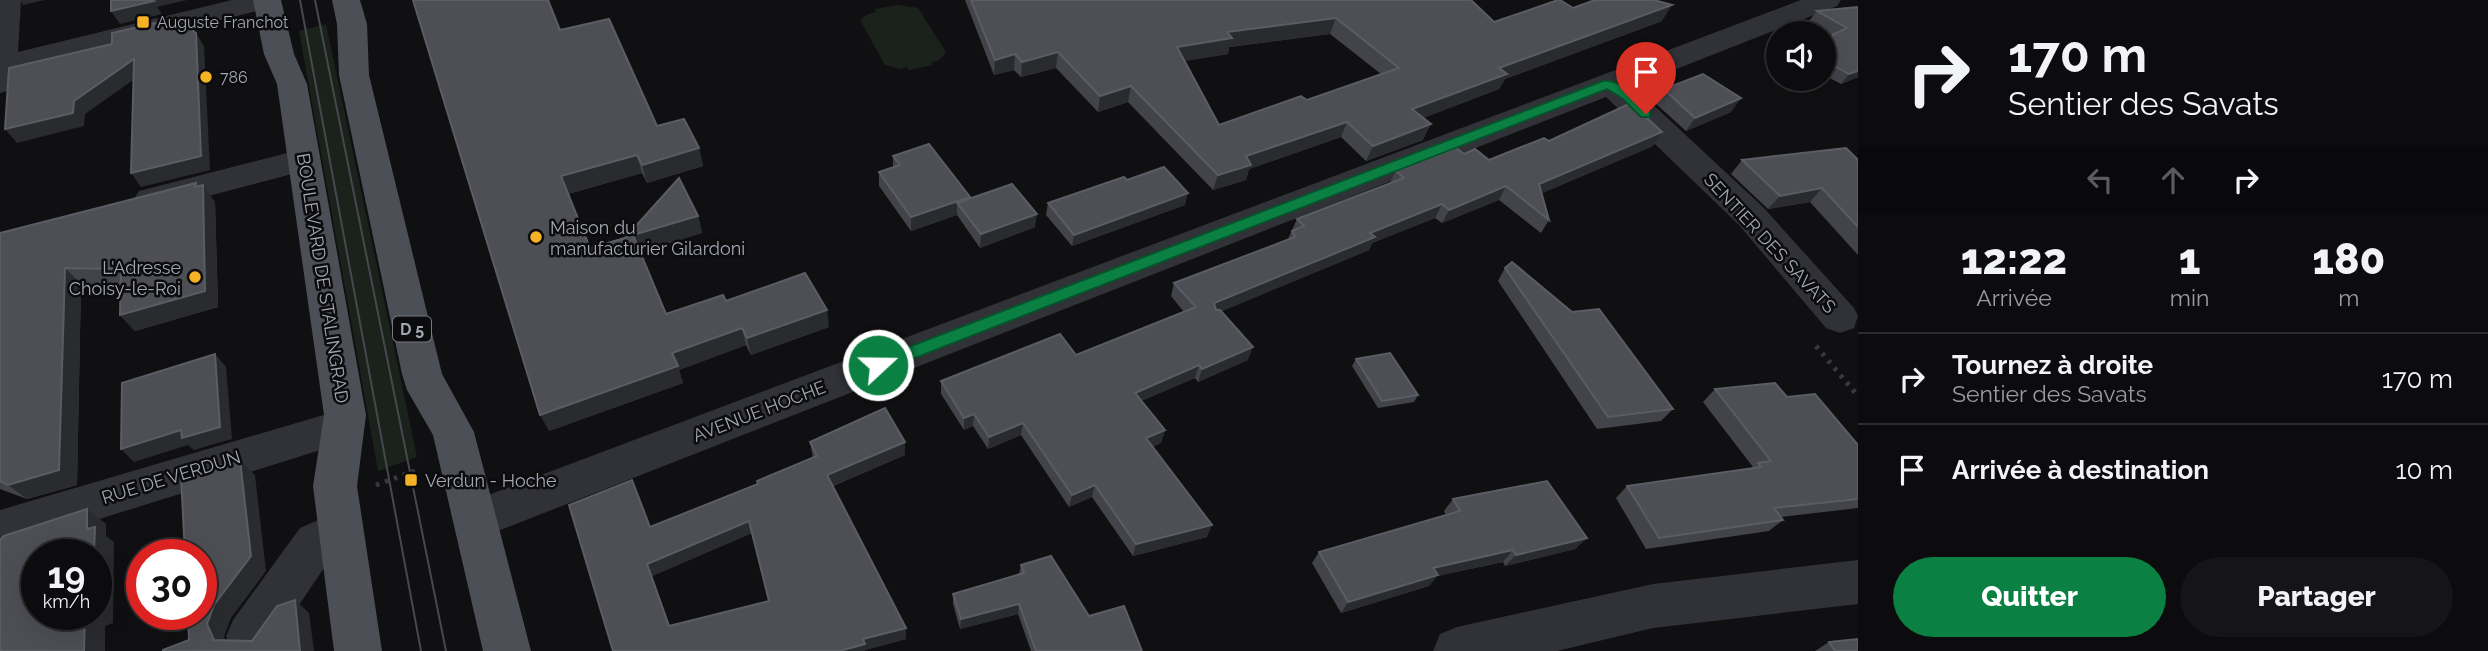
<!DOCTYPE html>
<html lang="fr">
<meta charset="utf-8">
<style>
body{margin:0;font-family:Raleway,sans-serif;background:#151517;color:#f1f3f6;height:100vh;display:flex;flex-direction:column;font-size:26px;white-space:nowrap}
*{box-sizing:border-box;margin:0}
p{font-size:23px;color:#9a9b9e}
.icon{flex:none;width:38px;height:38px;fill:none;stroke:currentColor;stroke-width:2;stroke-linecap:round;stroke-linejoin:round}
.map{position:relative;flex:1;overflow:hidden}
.drawer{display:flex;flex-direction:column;background:#0c0c0e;width:630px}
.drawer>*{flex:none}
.hud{background:#0c0c0e;color:#f1f3f6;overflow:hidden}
.tools{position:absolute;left:1766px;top:21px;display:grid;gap:14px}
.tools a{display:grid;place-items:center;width:70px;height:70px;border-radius:50%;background:#0c0c0e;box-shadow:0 7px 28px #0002,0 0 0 2px #2c2c2e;font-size:35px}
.speed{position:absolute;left:21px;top:539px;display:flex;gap:14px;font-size:35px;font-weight:700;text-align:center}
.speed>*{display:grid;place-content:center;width:91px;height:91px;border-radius:50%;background:#0c0c0e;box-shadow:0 7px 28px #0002,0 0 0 2px #2c2c2e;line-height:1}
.speed small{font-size:18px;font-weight:400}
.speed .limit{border:10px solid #d22;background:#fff;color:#111}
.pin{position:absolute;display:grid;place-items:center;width:60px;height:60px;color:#fff;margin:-72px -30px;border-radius:50% 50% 50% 0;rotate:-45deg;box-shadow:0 0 7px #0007}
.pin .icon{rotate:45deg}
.me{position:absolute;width:77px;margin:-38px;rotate:69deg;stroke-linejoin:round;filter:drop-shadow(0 0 5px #0008)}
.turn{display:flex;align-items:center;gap:24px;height:147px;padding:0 35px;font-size:32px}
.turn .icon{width:91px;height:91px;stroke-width:2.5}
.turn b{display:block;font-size:49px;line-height:60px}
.lanes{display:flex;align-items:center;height:66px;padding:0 35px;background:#0003;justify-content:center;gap:35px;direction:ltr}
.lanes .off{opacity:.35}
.eta{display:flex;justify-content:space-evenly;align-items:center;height:119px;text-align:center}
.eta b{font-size:42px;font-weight:800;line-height:49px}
.cta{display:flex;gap:14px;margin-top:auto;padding:14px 35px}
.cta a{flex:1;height:80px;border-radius:42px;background:#0b8043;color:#fff;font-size:28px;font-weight:800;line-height:80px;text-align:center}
.cta a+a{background:#151517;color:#f1f3f6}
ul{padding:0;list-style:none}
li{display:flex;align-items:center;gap:21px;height:91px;padding:0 35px;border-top:2px solid #2c2c2e}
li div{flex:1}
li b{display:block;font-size:26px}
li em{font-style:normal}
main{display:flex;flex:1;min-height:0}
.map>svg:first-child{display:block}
</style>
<main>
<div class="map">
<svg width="1858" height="651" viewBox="0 0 1858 651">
<rect width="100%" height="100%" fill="#101012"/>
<g fill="#1b221c">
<path d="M 897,5 L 918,8 L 946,52 L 939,60 L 931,62 L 933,65 L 909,70 L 907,67 L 899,69 L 885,65 L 860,20 L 868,14 L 876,12 L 875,9 Z"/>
<path d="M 326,24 L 417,457 L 378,471 L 299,31 Z"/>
</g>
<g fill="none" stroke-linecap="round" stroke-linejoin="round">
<g stroke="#37393e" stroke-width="5" stroke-dasharray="3.5 6" stroke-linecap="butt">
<path d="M 1816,346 L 1858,396"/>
<path d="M 376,485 L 420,469"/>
</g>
<g fill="#313237" fill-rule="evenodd">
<path d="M 0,0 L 21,0 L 18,52 L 232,0 L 281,0 L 277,6 L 16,70 L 15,83 L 11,90 L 0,93 Z"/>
<path d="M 1801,0 L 1841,0 L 1837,6 L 1633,86 L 1763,207 L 1854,308 L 1858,316 L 1854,328 L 1840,333 L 1826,328 L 1739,225 L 1606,97 L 475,540 L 459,534 L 453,520 L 459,506 Z"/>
<path d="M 303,149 L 315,152 L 320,160 L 315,168 L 151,211 L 139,207 L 134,199 L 139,191 Z"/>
<path d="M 344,409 L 359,414 L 365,426 L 359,438 L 0,550 L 0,510 Z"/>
<path d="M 341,510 L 357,516 L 363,530 L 357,544 L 332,556 L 268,651 L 232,651 L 226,636 L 233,620 L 300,528 Z"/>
<path d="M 1858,560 L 1858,604 L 1653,628 L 1557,651 L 1433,651 L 1440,634 L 1457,627 L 1653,584 Z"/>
</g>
<g fill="#4d4f56" fill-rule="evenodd">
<path d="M 253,0 L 281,0 L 294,54 L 307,84 L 366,415 L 357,486 L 382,651 L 334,651 L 313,486 L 324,415 L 277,84 L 264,54 Z"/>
<path d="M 332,0 L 360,0 L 367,24 L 369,75 L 442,374 L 474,432 L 531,651 L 483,651 L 433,435 L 407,390 L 402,374 L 339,75 L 337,24 Z"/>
</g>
<g stroke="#46484e" stroke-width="2">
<path d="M 300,0 L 421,651"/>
<path d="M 315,0 L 446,651"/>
</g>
</g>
<g fill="#43444a" fill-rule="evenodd">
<path d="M 965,0 L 1254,0 L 1494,22 L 1573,8 L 1662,21 L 1505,79 L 1499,89 L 1423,118 L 1423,140 L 1366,161 L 1341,137 L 1249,169 L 1246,180 L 1213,190 L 1128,102 L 1098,112 L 1056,68 L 1021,77 L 1014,70 L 994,75 ZM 1330,34 L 1381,74 L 1307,100 L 1219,125 L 1184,61 L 1228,54 L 1229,47 Z"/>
<path d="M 1858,7 L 1858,77 L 1841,84 L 1824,75 L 1824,39 L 1833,35 L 1809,21 L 1817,11 Z"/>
<path d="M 560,30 L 657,126 L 699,148 L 703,166 L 647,183 L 642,173 L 568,194 L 590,248 L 698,216 L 702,233 L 640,252 L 666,314 L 726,301 L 829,327 L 751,355 L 746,345 L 679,370 L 683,383 L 549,431 Z"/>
<path d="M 1664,89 L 1731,112 L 1686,131 L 1655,103 Z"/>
<path d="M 1549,141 L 1653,146 L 1542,193 L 1549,220 L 1541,233 L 1499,200 L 1442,223 L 1435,218 L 1372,243 L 1369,250 L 1222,311 L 1248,360 L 1198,382 L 1195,378 L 1141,401 L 1165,430 L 1161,443 L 1152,447 L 1207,537 L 1133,556 L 1092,497 L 1069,507 L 1021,435 L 988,449 L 973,426 L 964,430 L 941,394 L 941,381 L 1076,355 L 1184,312 L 1171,296 L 1174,283 L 1288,239 L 1297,219 L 1390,183 L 1396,171 L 1464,154 L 1489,160 Z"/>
<path d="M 893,156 L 970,197 L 970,198 L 1035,227 L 980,248 L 957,215 L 911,231 L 879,186 L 879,172 L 893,168 Z"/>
<path d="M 1742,160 L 1858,160 L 1858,255 L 1810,202 L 1768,209 L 1731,174 Z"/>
<path d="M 1127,180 L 1185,205 L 1072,246 L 1046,215 L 1048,203 Z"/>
<path d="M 196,183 L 215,202 L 218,307 L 135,331 L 120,315 L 120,285 L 81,284 L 77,485 L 27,499 L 0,489 L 0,233 Z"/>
<path d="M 1505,268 L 1673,409 L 1661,421 L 1597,429 L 1498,281 Z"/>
<path d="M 1356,359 L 1418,395 L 1414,402 L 1378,408 L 1352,366 Z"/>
<path d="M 1715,389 L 1787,397 L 1858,445 L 1858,508 L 1781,517 L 1783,520 L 1769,531 L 1646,549 L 1616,498 L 1627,486 L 1751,469 L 1753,467 L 1703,402 Z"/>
<path d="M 810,442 L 905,442 L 905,455 L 833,486 L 906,628 L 906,639 L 865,650 L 613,651 L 632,480 L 650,527 L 757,484 L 813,458 ZM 752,533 L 769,601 L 670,626 L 652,576 Z"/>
<path d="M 1453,499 L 1587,538 L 1575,549 L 1505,566 L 1503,562 L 1437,576 L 1429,586 L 1341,613 L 1312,563 L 1319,552 L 1446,515 L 1444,511 Z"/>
<path d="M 1021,565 L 1089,616 L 1142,651 L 1031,651 L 1018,614 L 960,629 L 953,604 L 953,594 L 1019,574 Z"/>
<path d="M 1829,642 L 1858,651 L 1815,651 Z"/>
</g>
<g fill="#2a2b2f">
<path d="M 20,0 L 45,0 L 23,5 Z"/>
<path d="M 149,0 L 187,0 L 157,7 L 162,14 L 120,24 L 111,11 Z"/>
<path d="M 1672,5 L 1662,21 L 1505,79 L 1499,89 L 1405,125 L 1412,109 L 1499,68 Z"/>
<path d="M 1336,18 L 1330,34 L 1229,47 L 1228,54 L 1174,63 L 1177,47 L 1227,32 Z"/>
<path d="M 196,33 L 204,46 L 210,170 L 141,187 L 131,173 Z"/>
<path d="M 1058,52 L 1056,68 L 1021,77 L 1022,62 Z"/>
<path d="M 1015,54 L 1014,70 L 994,75 L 995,60 Z"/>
<path d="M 134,59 L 143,73 L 85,114 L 84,126 L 17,143 L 5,129 L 74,101 Z"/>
<path d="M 1858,71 L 1858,77 L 1841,84 L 1849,74 Z"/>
<path d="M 1131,86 L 1128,102 L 1098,112 L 1100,96 Z"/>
<path d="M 1741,98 L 1731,112 L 1686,131 L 1695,118 Z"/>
<path d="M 1347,122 L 1341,137 L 1249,169 L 1246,180 L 1213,190 L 1218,175 L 1246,156 Z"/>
<path d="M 1431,124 L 1423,140 L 1366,161 L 1373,146 Z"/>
<path d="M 1662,132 L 1653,146 L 1531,198 L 1539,184 Z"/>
<path d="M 699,148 L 703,166 L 647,183 L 642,165 Z"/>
<path d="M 637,155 L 642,173 L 567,194 L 561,176 Z"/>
<path d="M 196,183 L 203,192 L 203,185 L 215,202 L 218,307 L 135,331 L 120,315 L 195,187 Z"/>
<path d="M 1506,186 L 1499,200 L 1442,223 L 1449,210 Z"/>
<path d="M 1822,188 L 1810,202 L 1768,209 L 1780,196 Z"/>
<path d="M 1188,193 L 1185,205 L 1072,246 L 1074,235 Z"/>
<path d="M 970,197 L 969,211 L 957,203 L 957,215 L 911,231 L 911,217 Z"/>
<path d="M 1442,204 L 1435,218 L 1372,243 L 1369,250 L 1210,316 L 1214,303 L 1370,233 Z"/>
<path d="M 1037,214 L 1035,227 L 980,248 L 981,234 Z"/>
<path d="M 698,216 L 702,233 L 639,253 L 633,235 Z"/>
<path d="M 65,268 L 81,284 L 77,485 L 27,499 L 8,485 Z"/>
<path d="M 827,310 L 829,327 L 751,355 L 747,338 Z"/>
<path d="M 742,328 L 746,345 L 679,370 L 683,383 L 549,431 L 540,415 L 672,353 Z"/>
<path d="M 1253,347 L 1248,360 L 1198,382 L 1202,369 Z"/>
<path d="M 215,354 L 226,367 L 232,439 L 194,450 L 188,445 L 134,462 L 121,449 Z"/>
<path d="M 1199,365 L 1195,378 L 1131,405 L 1135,393 Z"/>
<path d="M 974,414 L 973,426 L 964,430 L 964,418 Z"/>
<path d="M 1023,423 L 1021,435 L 988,449 L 989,437 Z"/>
<path d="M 1165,430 L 1161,443 L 1142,451 L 1146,438 Z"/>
<path d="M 905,442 L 905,455 L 829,487 L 827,475 Z"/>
<path d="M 240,460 L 255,475 L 266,571 L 231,618 L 224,637 L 230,651 L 214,640 L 207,624 Z"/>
<path d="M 1095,485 L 1092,497 L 1069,507 L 1072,495 Z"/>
<path d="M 87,509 L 106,524 L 106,536 L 114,542 L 113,623 L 105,626 L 105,651 L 84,651 L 85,614 L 96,614 L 96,555 L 94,555 L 87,529 Z"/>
<path d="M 749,521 L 752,533 L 652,576 L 674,638 L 669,626 L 647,564 Z"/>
<path d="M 1212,525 L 1207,537 L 1133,556 L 1136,544 Z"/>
<path d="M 1587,538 L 1575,549 L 1505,566 L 1516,555 Z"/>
<path d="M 1513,550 L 1503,562 L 1437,576 L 1429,586 L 1341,613 L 1348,602 L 1433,568 Z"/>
<path d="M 295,600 L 309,613 L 314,651 L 300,651 Z"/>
<path d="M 1019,604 L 1018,614 L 960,629 L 961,619 Z"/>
<path d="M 906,628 L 906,639 L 865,650 L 865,651 L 843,651 L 863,639 Z"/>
</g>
<g fill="#4d4f55" stroke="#5a5d64" stroke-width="2" fill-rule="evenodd">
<path d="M 111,0 L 152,0 L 154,1 L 111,11 Z"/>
<path d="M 413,0 L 548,0 L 560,30 L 609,19 L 657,126 L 684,119 L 699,148 L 642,165 L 637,155 L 561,176 L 590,248 L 625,238 L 679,178 L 698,216 L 633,235 L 666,314 L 723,295 L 726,301 L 805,273 L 827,310 L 747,338 L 742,328 L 672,353 L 678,366 L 540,415 Z"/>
<path d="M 971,0 L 1471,0 L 1494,22 L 1558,0 L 1560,0 L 1573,8 L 1595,0 L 1654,0 L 1672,5 L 1499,68 L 1507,74 L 1412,109 L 1431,124 L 1373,146 L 1347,122 L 1246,156 L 1251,165 L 1218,175 L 1131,86 L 1100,96 L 1058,52 L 1022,62 L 1015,54 L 995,60 ZM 1336,18 L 1399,68 L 1307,100 L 1301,96 L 1219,125 L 1177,47 L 1232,38 L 1227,32 Z"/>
<path d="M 1858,7 L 1858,71 L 1849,74 L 1824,60 L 1824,39 L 1847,28 L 1817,11 Z"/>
<path d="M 176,18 L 196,33 L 201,156 L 131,173 L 134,59 L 74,101 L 73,113 L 5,129 L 9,68 L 112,44 L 112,33 Z"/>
<path d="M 1703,74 L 1741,98 L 1695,118 L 1664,89 Z"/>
<path d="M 1631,103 L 1662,132 L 1539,184 L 1549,220 L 1506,186 L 1449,210 L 1442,204 L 1370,233 L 1375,237 L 1214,303 L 1216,310 L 1220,310 L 1253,347 L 1202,369 L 1199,365 L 1135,393 L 1165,430 L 1146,438 L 1212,525 L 1136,544 L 1095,485 L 1072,495 L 1023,423 L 989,437 L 974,414 L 964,418 L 941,381 L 1060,334 L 1076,355 L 1196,307 L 1174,283 L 1295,237 L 1292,231 L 1304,226 L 1297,219 L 1404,178 L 1396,171 L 1456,148 L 1464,154 L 1475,149 L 1489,160 L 1544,138 L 1549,141 Z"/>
<path d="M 929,144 L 970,197 L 911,217 L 879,172 L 900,165 L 893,156 Z"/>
<path d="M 1846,148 L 1858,160 L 1858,227 L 1822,188 L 1780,196 L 1742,160 Z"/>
<path d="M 1164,167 L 1188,193 L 1074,235 L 1048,203 L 1124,177 L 1127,180 Z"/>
<path d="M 196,183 L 195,187 L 203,185 L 205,291 L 120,315 L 121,269 L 65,268 L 59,470 L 8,485 L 0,481 L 0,233 Z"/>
<path d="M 1012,184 L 1037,214 L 981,234 L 957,203 Z"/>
<path d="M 1512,262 L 1572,312 L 1599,309 L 1673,409 L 1608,417 L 1505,268 Z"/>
<path d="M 1390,353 L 1418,395 L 1382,401 L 1356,359 Z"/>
<path d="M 215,354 L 220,427 L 182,438 L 181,430 L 121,449 L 122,383 Z"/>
<path d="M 1775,383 L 1787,397 L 1815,394 L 1858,445 L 1858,499 L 1774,508 L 1783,520 L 1659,538 L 1627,486 L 1761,467 L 1758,463 L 1771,461 L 1715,389 Z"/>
<path d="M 885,408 L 905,442 L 827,475 L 906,628 L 863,639 L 865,644 L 843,650 L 843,651 L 613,651 L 569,505 L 632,480 L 650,527 L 758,484 L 757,481 L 817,456 L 810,442 ZM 749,521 L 769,601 L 669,626 L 647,564 Z"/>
<path d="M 240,460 L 251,556 L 214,605 L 207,624 L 214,640 L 252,641 L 277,606 L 295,600 L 300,651 L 163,651 L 163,650 L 189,640 L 188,614 L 201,614 L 201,555 L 185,555 L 181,476 Z"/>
<path d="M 1547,481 L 1587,538 L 1516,555 L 1513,550 L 1433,568 L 1438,575 L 1348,602 L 1319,552 L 1460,511 L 1453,499 Z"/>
<path d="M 87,509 L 87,529 L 95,527 L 94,555 L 37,555 L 37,614 L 85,614 L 84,651 L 0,651 L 0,540 L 4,536 Z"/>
<path d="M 1051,556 L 1089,616 L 1124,606 L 1142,651 L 1036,651 L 1019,604 L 961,619 L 953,594 L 1024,573 L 1021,565 Z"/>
<path d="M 1858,639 L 1858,651 L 1835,651 L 1829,642 Z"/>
</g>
<path fill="#0b8043" stroke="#07532c" stroke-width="2" d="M 1603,81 C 1621,78 1638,100 1650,111 L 1650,117 L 1641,117 L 1622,98 L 1607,89 L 884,370 L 872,370 L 870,365 L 872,361 Z"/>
<g fill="#f5b225" stroke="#0c0b0d" stroke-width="2.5">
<rect x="136" y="15" width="14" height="14" rx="3.5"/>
<circle cx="206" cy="77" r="7"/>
<circle cx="536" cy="237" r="7"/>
<circle cx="195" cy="277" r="7"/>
<rect x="404" y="473" width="14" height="14" rx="3.5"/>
</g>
<g text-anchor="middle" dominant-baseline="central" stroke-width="5" stroke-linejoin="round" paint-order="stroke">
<g font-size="16" fill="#a1a7b3" stroke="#0c0b0d" text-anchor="start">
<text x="157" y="22">Auguste Franchot</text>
<text x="220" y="77">786</text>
</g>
<rect fill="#0c0b0d" stroke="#747881" stroke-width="2" x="393" y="316.5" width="38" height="25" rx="5"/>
<g font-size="16" font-weight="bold" fill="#a1a7b3">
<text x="412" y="329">D 5</text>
</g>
<g font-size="18" fill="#a1a7b3" stroke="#0c0b0d" text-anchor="start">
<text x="550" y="227">Maison du<tspan x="550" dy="21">manufacturier Gilardoni</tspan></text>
<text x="181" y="267" text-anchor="end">L'Adresse<tspan x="181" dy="21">Choisy-le-Roi</tspan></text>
<text x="425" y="480">Verdun - Hoche</text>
</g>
<g font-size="18" fill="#a1a7b3" stroke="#0c0b0d">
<text transform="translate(1770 243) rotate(47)">SENTIER DES SAVATS</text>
<text transform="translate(323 278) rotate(81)">BOULEVARD DE STALINGRAD</text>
<text transform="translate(759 411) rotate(-21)">AVENUE HOCHE</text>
<text transform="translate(171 477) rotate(-17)">RUE DE VERDUN</text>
</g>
</g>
</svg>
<div class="tools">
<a><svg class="icon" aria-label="sound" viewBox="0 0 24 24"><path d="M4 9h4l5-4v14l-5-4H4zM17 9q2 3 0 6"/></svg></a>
</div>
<div class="speed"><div>19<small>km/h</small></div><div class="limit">30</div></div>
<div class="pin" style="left:1646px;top:114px;background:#d93025"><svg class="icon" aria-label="arrive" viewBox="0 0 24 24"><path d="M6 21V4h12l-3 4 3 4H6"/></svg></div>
<svg class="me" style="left:878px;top:365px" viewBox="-20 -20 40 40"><circle r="17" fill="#0b8043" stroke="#fff" stroke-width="3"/><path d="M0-11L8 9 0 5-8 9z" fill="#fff"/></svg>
</div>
<section class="drawer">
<div class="hud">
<div class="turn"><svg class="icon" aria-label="right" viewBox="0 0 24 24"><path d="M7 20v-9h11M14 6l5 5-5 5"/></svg><div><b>170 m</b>Sentier des Savats</div></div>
<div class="lanes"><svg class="icon off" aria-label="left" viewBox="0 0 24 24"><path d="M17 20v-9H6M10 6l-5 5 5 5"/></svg><svg class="icon off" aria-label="ahead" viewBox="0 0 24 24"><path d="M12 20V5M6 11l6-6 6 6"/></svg><svg class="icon" aria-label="right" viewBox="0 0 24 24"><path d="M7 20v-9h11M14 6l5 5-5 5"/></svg></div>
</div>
<div class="eta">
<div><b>12:22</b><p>Arrivée</p></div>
<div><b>1</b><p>min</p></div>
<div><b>180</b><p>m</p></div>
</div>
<ul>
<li><svg class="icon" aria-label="right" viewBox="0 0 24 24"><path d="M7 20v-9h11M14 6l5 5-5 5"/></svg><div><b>Tournez à droite</b><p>Sentier des Savats</p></div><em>170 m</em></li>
<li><svg class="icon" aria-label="arrive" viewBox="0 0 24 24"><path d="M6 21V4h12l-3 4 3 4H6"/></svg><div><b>Arrivée à destination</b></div><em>10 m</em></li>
</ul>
<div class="cta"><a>Quitter</a><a>Partager</a></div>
</section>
</main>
